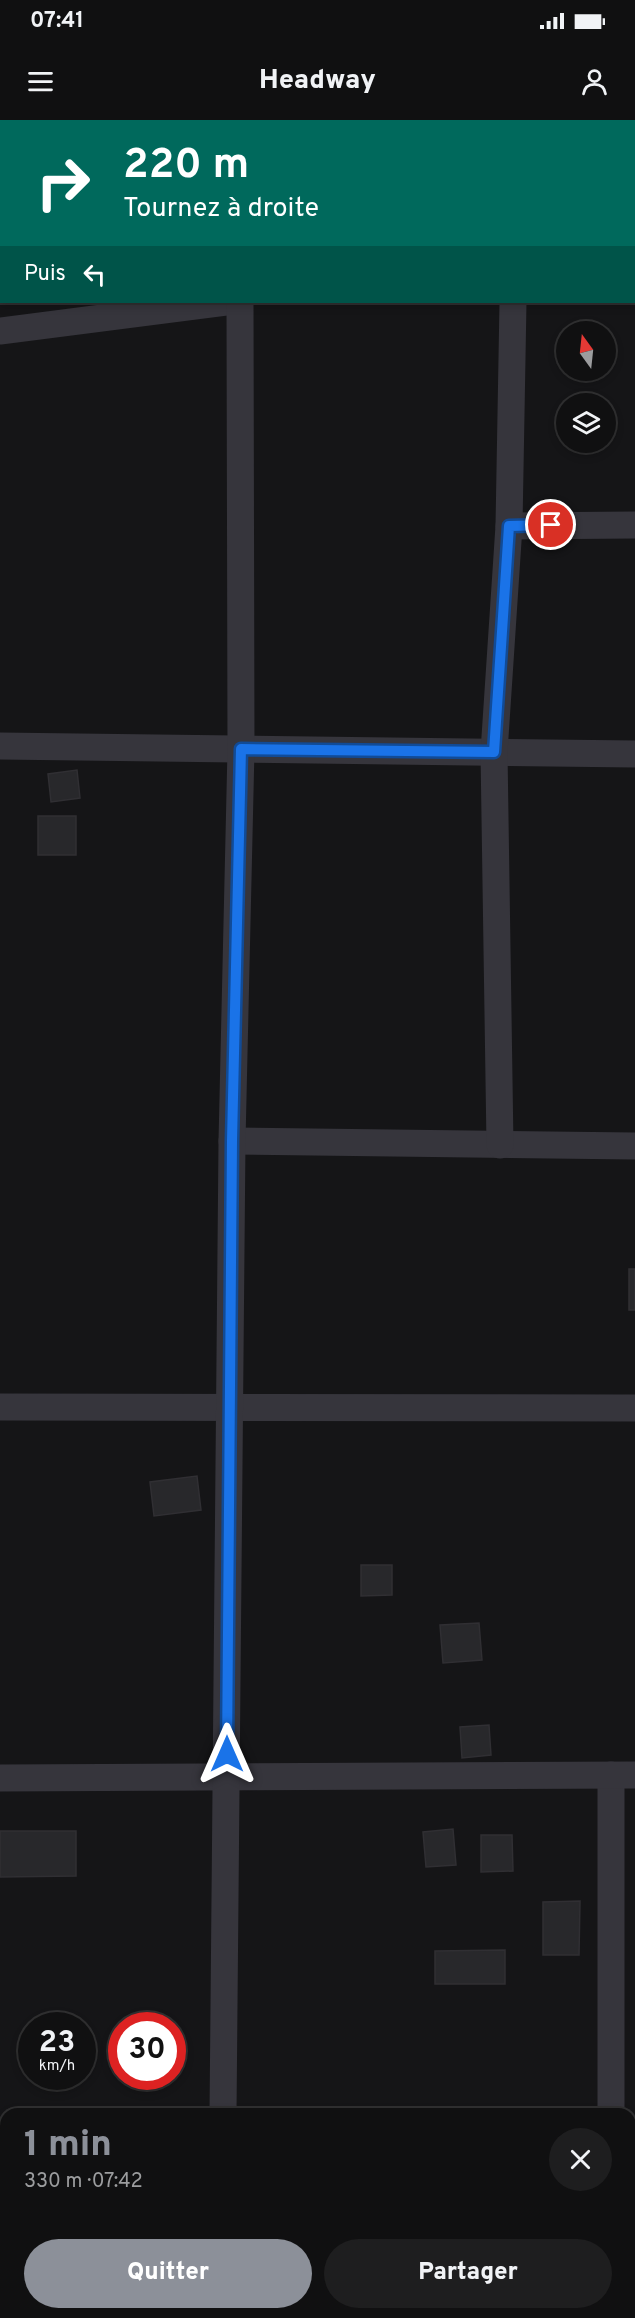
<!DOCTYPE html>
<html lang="fr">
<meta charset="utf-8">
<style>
body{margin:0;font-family:Overpass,sans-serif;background:#1e1e1f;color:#f1f3f6;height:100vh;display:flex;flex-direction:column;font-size:22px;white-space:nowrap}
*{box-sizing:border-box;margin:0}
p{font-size:20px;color:#9c9d9f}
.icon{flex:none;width:33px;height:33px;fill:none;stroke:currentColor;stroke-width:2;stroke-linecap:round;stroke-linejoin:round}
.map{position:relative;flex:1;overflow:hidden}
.sheet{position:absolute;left:0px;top:1988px;width:636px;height:212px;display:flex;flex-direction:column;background:#101011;border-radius:18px 18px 0 0;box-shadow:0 3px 9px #0003,0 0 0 2px #303031}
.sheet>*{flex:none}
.hud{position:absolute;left:0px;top:0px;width:636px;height:183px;box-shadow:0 3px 9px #0003,0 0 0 2px #303031;background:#00695c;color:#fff;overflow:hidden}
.needle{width:39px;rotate:345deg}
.buttons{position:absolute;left:556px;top:201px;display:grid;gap:12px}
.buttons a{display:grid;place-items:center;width:60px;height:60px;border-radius:50%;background:#101011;box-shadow:0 3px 9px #0003,0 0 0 2px #303031;font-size:30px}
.speed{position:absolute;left:18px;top:1892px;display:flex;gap:12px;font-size:30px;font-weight:700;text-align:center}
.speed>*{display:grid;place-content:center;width:78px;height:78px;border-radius:50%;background:#101011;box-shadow:0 3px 9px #0003,0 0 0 2px #303031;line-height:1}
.speed small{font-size:15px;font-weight:400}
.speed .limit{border:9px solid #d22;background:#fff;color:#111}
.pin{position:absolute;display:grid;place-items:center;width:51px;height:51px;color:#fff;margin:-26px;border:3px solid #fff;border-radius:50%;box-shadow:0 2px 6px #0007}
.me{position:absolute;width:66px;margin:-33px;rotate:0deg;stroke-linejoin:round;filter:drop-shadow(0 0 4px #0008)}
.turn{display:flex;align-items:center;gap:21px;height:126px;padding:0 24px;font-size:27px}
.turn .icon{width:78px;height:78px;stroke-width:2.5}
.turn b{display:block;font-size:42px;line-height:51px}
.then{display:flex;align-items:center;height:57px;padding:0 24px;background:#0003;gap:12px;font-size:22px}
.round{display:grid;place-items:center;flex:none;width:63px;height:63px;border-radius:32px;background:#1e1e1f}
.summary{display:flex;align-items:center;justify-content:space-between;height:102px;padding:0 24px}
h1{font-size:36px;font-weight:800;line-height:45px;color:#8c9099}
.button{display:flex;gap:12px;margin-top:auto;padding:12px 24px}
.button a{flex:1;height:69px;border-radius:36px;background:#8c9099;color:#fff;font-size:24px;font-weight:800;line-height:69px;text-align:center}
.button a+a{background:#1e1e1f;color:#f1f3f6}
.status{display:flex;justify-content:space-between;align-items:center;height:42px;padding:0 30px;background:#101011;direction:ltr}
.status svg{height:16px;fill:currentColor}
header{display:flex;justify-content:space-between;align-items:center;height:78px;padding:0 24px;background:#101011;font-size:27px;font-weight:800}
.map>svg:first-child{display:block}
</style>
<div class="status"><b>07:41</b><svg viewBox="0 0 49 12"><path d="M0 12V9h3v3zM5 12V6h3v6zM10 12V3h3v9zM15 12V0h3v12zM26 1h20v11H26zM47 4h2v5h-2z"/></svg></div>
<header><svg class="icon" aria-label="menu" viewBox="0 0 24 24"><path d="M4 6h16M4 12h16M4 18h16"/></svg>Headway<svg class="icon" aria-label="person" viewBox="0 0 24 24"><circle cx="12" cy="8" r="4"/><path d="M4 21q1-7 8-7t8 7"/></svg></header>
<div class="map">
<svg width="635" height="2198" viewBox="0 0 635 2198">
<rect width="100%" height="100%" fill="#151517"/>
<g fill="#28282b" stroke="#302f33" stroke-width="1.5">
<path d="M 77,650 L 80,678 L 51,682 L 48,654 Z"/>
<rect x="38" y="696" width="38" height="39"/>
<rect x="629" y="1149" width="6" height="41"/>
<path d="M 197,1356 L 201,1390 L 154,1396 L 150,1362 Z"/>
<path d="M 361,1445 L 392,1445 L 392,1475 L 361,1476 Z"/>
<path d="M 479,1503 L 482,1540 L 443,1543 L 440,1505 Z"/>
<path d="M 489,1605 L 491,1635 L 462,1638 L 460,1607 Z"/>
<path d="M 453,1709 L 456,1745 L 426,1747 L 423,1712 Z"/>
<path d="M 0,1711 L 76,1711 L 76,1756 L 0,1757 Z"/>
<path d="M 481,1715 L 512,1715 L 513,1751 L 481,1752 Z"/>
<path d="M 580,1781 L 579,1835 L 543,1835 L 543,1782 Z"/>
<path d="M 505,1830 L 505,1864 L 435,1864 L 435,1831 Z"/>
</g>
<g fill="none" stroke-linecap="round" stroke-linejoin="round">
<g stroke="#36353c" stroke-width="27">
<path d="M 242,2 L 242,0"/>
<path d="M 634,165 L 635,165"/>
<path d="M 0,211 L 226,182"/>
<path d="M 509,406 L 635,405"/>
<path d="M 0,626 L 635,634"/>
<path d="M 232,1021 L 635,1026"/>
<path d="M 500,1025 L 494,632 L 509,406 L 513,182"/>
<path d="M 0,1287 L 635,1288"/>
<path d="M 611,1655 L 611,1994"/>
<path d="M 0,1658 L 635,1655"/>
<path d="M 223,1994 L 232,1021 L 241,629 L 240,182"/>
<path d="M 630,2030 L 635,2030"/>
<path d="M 611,2193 L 611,2198"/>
<path d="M 222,2198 L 222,2193"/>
</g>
</g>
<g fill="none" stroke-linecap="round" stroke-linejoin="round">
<g stroke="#114b97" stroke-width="15">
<path id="route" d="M 227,1634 L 232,1021 L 241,629 L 494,632 L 509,406 L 551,405"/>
</g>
<use href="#route" stroke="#1a73e8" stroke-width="10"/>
</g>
</svg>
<div class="buttons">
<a><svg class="needle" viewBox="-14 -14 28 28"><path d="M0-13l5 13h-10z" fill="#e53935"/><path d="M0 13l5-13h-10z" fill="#9c9d9f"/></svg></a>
<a><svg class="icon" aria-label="layers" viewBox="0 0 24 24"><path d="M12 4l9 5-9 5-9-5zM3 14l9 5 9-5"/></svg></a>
</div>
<div class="speed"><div>23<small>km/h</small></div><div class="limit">30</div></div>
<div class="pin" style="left:551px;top:405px;background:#d93025"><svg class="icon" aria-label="arrive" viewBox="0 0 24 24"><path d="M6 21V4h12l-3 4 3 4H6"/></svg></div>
<svg class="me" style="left:227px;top:1634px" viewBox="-20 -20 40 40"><path d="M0-17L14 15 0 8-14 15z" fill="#1a73e8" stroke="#fff" stroke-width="4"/></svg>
<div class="hud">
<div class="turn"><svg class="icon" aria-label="right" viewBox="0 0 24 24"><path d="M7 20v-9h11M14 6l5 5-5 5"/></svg><div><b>220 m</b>Tournez à droite</div></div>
<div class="then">Puis<svg class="icon" aria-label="left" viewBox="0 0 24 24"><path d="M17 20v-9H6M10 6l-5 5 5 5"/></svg></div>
</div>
<section class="sheet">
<div class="summary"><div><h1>1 min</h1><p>330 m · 07:42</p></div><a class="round"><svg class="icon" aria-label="close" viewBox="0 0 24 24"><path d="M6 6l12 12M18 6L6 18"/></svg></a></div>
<div class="button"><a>Quitter</a><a>Partager</a></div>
</section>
</div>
